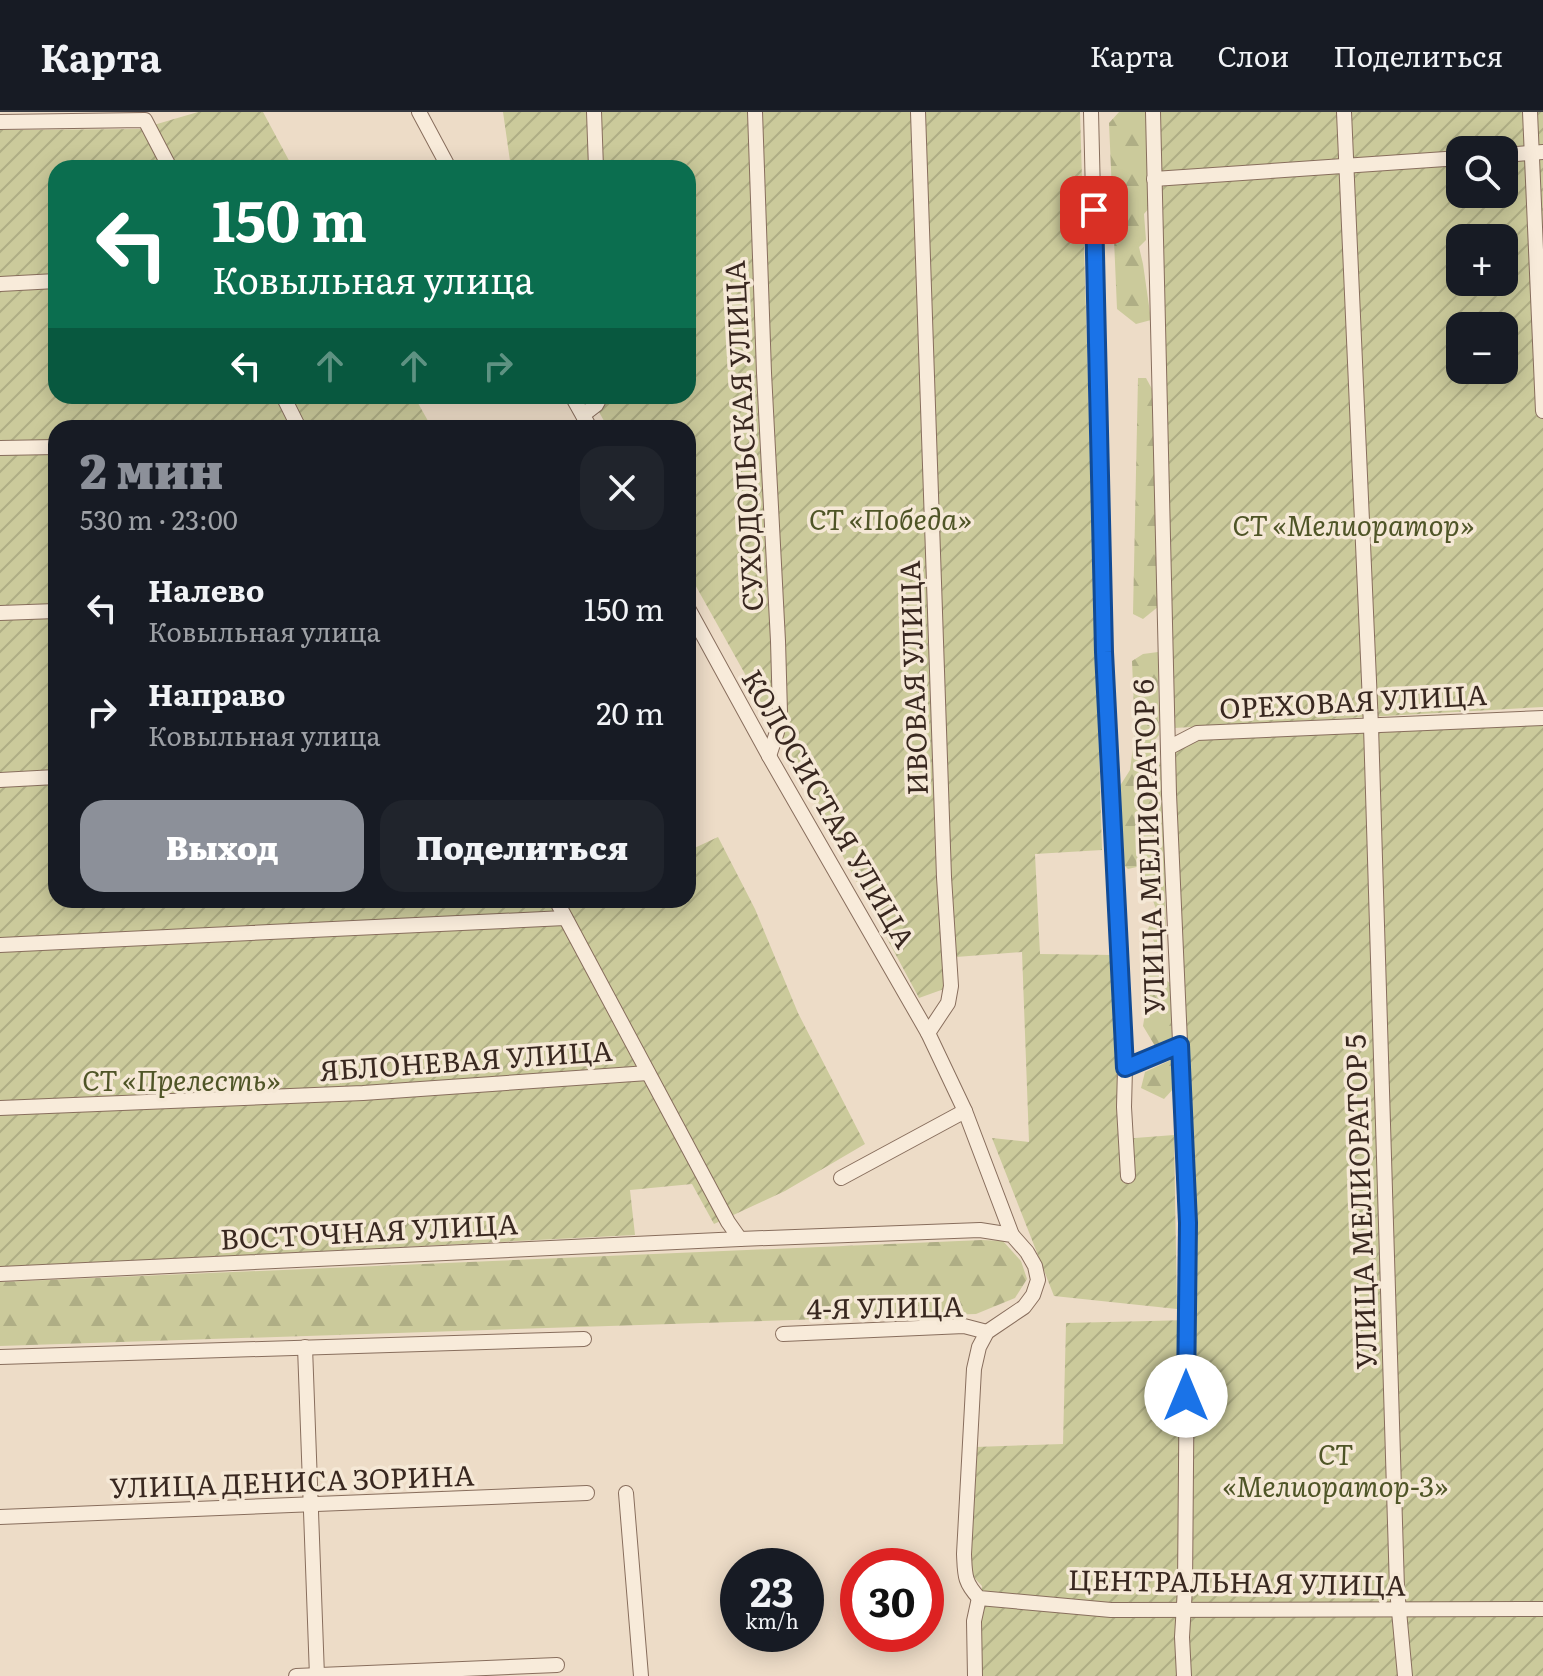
<!DOCTYPE html>
<html lang="ru">
<meta charset="utf-8">
<style>
body{margin:0;font-family:Literata,serif;background:#20242c;color:#f1f3f6;height:100vh;display:flex;flex-direction:column;font-size:30px;white-space:nowrap}
*{box-sizing:border-box;margin:0}
p{font-size:26px;color:#9ea1a6}
.icon{flex:none;width:44px;height:44px;fill:none;stroke:currentColor;stroke-width:2;stroke-linecap:round;stroke-linejoin:round}
.map{position:relative;flex:1;overflow:hidden}
.panel{position:absolute;left:48px;top:308px;width:648px;height:488px;display:flex;flex-direction:column;background:#171b24;border-radius:24px;box-shadow:0 4px 20px #0003}
.panel>*{flex:none}
.banner{position:absolute;left:48px;top:48px;width:648px;height:244px;border-radius:24px;box-shadow:0 4px 20px #0003;background:#0b6e4f;color:#fff;overflow:hidden}
.buttons{position:absolute;left:1446px;top:24px;display:grid;gap:16px}
.buttons a{display:grid;place-items:center;width:72px;height:72px;border-radius:16px;background:#171b24;box-shadow:0 4px 20px #0003;font-size:40px}
.speed{position:absolute;left:720px;top:1436px;display:flex;gap:16px;font-size:40px;font-weight:700;text-align:center}
.speed>*{display:grid;place-content:center;width:104px;height:104px;border-radius:50%;background:#171b24;box-shadow:0 4px 20px #0003;line-height:1}
.speed small{font-size:20px;font-weight:400}
.speed .limit{border:12px solid #d22;background:#fff;color:#111}
.pin{position:absolute;display:grid;place-items:center;width:68px;height:68px;color:#fff;margin:-34px;border-radius:16px;box-shadow:0 4px 12px #0006}
.me{position:absolute;width:88px;margin:-44px;rotate:0deg;stroke-linejoin:round;filter:drop-shadow(0 0 6px #0008)}
.turn{display:flex;align-items:center;gap:28px;height:168px;padding:0 32px;font-size:36px}
.turn .icon{width:104px;height:104px;stroke-width:2.5}
.turn b{display:block;font-size:56px;line-height:68px}
.lanes{display:flex;align-items:center;height:76px;padding:0 32px;background:#0003;justify-content:center;gap:40px;direction:ltr}
.lanes .off{opacity:.35}
.round{display:grid;place-items:center;flex:none;width:84px;height:84px;border-radius:24px;background:#20242c}
.headline{display:flex;align-items:center;justify-content:space-between;height:136px;padding:0 32px}
h1{font-size:48px;font-weight:800;line-height:60px;color:#8c9099}
.primary-button{display:flex;gap:16px;margin-top:auto;padding:16px 32px}
.primary-button a{flex:1;height:92px;border-radius:24px;background:#8c9099;color:#fff;font-size:32px;font-weight:800;line-height:92px;text-align:center}
.primary-button a+a{background:#20242c;color:#f1f3f6}
ul{padding:0;list-style:none}
li{display:flex;align-items:center;gap:24px;height:104px;padding:0 32px}
li div{flex:1}
li b{display:block;font-size:30px}
li em{font-style:normal}
header{display:flex;align-items:center;gap:48px;box-sizing:border-box;height:112px;padding:0 40px;background:#171b24;border-bottom:2px solid #363941}
header strong{font-size:38px}
nav{display:flex;gap:44px;margin-inline-start:auto;font-size:28px}
.map>svg:first-child{display:block}
</style>
<header>
<strong>Карта</strong>
<nav><a>Карта</a><a>Слои</a><a>Поделиться</a></nav>
</header>
<div class="map">
<svg width="1543" height="1564" viewBox="0 0 1543 1564">
<defs>
<pattern id="forest-firs" width="22" height="20" patternUnits="userSpaceOnUse" patternTransform="scale(2)"><rect width="22" height="20" fill="#cbca9b"/><path d="M5 1l3.5 6h-7zM16 11l3.5 6h-7z" fill="#afae85"/></pattern>
<pattern id="garden-furrows" width="10" height="10" patternUnits="userSpaceOnUse" patternTransform="scale(2)"><rect width="10" height="10" fill="#cbca9b"/><path d="M-1 1l2-2M0 10L10 0M9 11l2-2" fill="none" stroke="#afae85"/></pattern>
</defs>
<rect width="100%" height="100%" fill="#eddcc7"/>
<g fill="url(#forest-firs)">
<path d="M 1119,0 L 1148,0 L 1149,96 L 1144,102 L 1146,128 L 1139,135 L 1143,152 L 1151,208 L 1136,212 L 1117,197 L 1109,11 Z"/>
<path d="M 1138,266 L 1146,266 L 1152,277 L 1159,494 L 1143,507 L 1133,502 Z"/>
<path d="M 1158,540 L 1159,623 L 1153,630 L 1154,646 L 1164,653 L 1166,839 L 1157,836 L 1148,817 L 1157,800 L 1141,754 L 1128,757 L 1122,751 L 1116,680 L 1130,658 L 1135,620 L 1132,549 L 1143,542 Z"/>
<path d="M 1150,857 L 1159,857 L 1159,863 L 1170,871 L 1172,926 L 1155,934 L 1143,914 L 1148,884 L 1144,863 Z"/>
<path d="M 1171,948 L 1175,975 L 1164,987 L 1141,976 L 1145,960 Z"/>
<path d="M 982,1128 L 1003,1129 L 1021,1149 L 1027,1167 L 1015,1186 L 976,1202 L 0,1234 L 0,1170 Z"/>
</g>
<g fill="url(#garden-furrows)" fill-rule="evenodd">
<path d="M 198,0 L 263,0 L 293,56 L 56,56 L 56,284 L 414,284 L 432,316 L 56,316 L 56,788 L 688,788 L 688,739 L 718,725 L 755,797 L 798,901 L 865,1032 L 785,1079 L 714,1112 L 692,1072 L 630,1078 L 635,1123 L 0,1156 L 0,18 L 140,17 Z"/>
<path d="M 503,0 L 1080,0 L 1102,738 L 1035,742 L 1040,842 L 1114,843 L 1122,1027 L 1174,1023 L 1177,1197 L 1054,1184 L 992,1026 L 1029,1030 L 1022,840 L 943,846 L 944,877 L 919,886 L 745,562 L 688,460 L 688,316 L 608,316 L 590,284 L 688,284 L 688,56 L 511,56 Z"/>
<path d="M 1156,0 L 1543,0 L 1543,595 L 1174,616 ZM 1460,38 L 1504,38 L 1504,82 L 1460,82 ZM 1460,126 L 1504,126 L 1504,170 L 1460,170 ZM 1460,214 L 1504,214 L 1504,258 L 1460,258 Z"/>
<path d="M 1543,612 L 1543,1564 L 980,1564 L 977,1509 L 982,1474 L 970,1461 L 975,1335 L 1063,1332 L 1066,1211 L 1191,1208 L 1174,628 Z"/>
</g>
<g fill="none" stroke-linecap="round" stroke-linejoin="round">
<g stroke="#886e5d" stroke-width="16">
<g id="street">
<path d="M 419,0 L 449,56"/>
<path d="M 594,0 L 596,56"/>
<path d="M 755,0 L 764,261 L 778,529 L 780,601 L 777,620 L 769,644"/>
<path d="M 918,0 L 944,765 L 951,874 L 948,891 L 928,921 L 965,999 L 1012,1123"/>
<path d="M 1091,0 L 1104,540 L 1125,956"/>
<path d="M 1153,0 L 1169,682 L 1188,1111 L 1185,1476 L 1182,1525 L 1184,1564"/>
<path d="M 1344,0 L 1371,614 L 1397,1477 L 1405,1564"/>
<path d="M 1530,0 L 1543,299"/>
<path d="M 0,10 L 145,8 L 170,56"/>
<path d="M 1504,43 L 1543,40"/>
<path d="M 1154,67 L 1460,46"/>
<path d="M 0,172 L 56,169"/>
<path d="M 283,284 L 299,316"/>
<path d="M 572,284 L 590,316"/>
<path d="M 583,303 L 596,293 L 601,284"/>
<path d="M 0,336 L 56,335"/>
<path d="M 688,496 L 769,644 L 928,921"/>
<path d="M 0,501 L 56,499"/>
<path d="M 1168,636 L 1197,621 L 1543,606"/>
<path d="M 0,668 L 56,665"/>
<path d="M 556,788 L 728,1110 L 740,1127"/>
<path d="M 0,833 L 565,806"/>
<path d="M 0,996 L 363,981 L 648,961"/>
<path d="M 1128,1064 L 1124,995 L 1125,956 L 1180,933"/>
<path d="M 841,1066 L 965,999"/>
<path d="M 0,1162 L 740,1127 L 980,1118 L 1012,1123 L 1027,1140 L 1035,1154 L 1038,1168 L 1033,1183 L 1024,1195 L 987,1220 L 979,1235 L 974,1257 L 964,1442 C 965,1463 964,1470 979,1486 L 1111,1498 L 1543,1497"/>
<path d="M 783,1222 L 964,1214 L 987,1220"/>
<path d="M 305,1235 L 317,1564"/>
<path d="M 0,1245 L 584,1227"/>
<path d="M 626,1381 L 641,1564"/>
<path d="M 0,1405 L 587,1381"/>
<path d="M 296,1564 L 557,1553"/>
<path d="M 975,1564 L 974,1509 L 979,1486"/>
</g>
</g>
<use href="#street" stroke="#f8ebda" stroke-width="14"/>
</g>
<g fill="none" stroke-linecap="round" stroke-linejoin="round">
<g stroke="#114b97" stroke-width="20">
<path id="route" d="M 1094,98 L 1104,540 L 1125,956 L 1180,933 L 1188,1111 L 1186,1284"/>
</g>
<use href="#route" stroke="#1a73e8" stroke-width="14"/>
</g>
<g text-anchor="middle" dominant-baseline="central" stroke-width="7" stroke-linejoin="round" paint-order="stroke">
<g font-size="28" fill="#392820" stroke="#f5e8d6">
<text transform="translate(742 324) rotate(-93)">СУХОДОЛЬСКАЯ УЛИЦА</text>
<text transform="translate(912 566) rotate(-92)">ИВОВАЯ УЛИЦА</text>
<text transform="translate(1353 588) rotate(-3)">ОРЕХОВАЯ УЛИЦА</text>
<text transform="translate(830 696) rotate(60)">КОЛОСИСТАЯ УЛИЦА</text>
<text transform="translate(1147 735) rotate(-92)">УЛИЦА МЕЛИОРАТОР 6</text>
<text transform="translate(466 947) rotate(-4)">ЯБЛОНЕВАЯ УЛИЦА</text>
<text transform="translate(1359 1090) rotate(-92)">УЛИЦА МЕЛИОРАТОР 5</text>
<text transform="translate(369 1118) rotate(-3)">ВОСТОЧНАЯ УЛИЦА</text>
<text transform="translate(885 1194) rotate(-1)">4-Я УЛИЦА</text>
<text transform="translate(292 1368) rotate(-2)">УЛИЦА ДЕНИСА ЗОРИНА</text>
<text transform="translate(1237 1469) rotate(1)">ЦЕНТРАЛЬНАЯ УЛИЦА</text>
</g>
<g font-size="28" font-style="italic" fill="#4f5527" stroke="#f5e8d6">
<text x="890" y="406">СТ «Победа»</text>
<text x="1353" y="412">СТ «Мелиоратор»</text>
<text x="181" y="967">СТ «Прелесть»</text>
<text x="1335" y="1341">СТ<tspan x="1335" dy="32">«Мелиоратор-3»</tspan></text>
</g>
</g>
</svg>
<div class="buttons">
<a><svg class="icon" aria-label="search" viewBox="0 0 24 24"><circle cx="10" cy="10" r="6"/><path d="M15 15l6 6"/></svg></a>
<a>+</a>
<a>−</a>
</div>
<div class="speed"><div>23<small>km/h</small></div><div class="limit">30</div></div>
<div class="pin" style="left:1094px;top:98px;background:#d93025"><svg class="icon" aria-label="arrive" viewBox="0 0 24 24"><path d="M6 21V4h12l-3 4 3 4H6"/></svg></div>
<svg class="me" style="left:1186px;top:1284px" viewBox="-20 -20 40 40"><circle r="19" fill="#fff"/><path d="M0-13L10 11 0 6-10 11z" fill="#1a73e8"/></svg>
<div class="banner">
<div class="turn"><svg class="icon" aria-label="left" viewBox="0 0 24 24"><path d="M17 20v-9H6M10 6l-5 5 5 5"/></svg><div><b>150 m</b>Ковыльная улица</div></div>
<div class="lanes"><svg class="icon" aria-label="left" viewBox="0 0 24 24"><path d="M17 20v-9H6M10 6l-5 5 5 5"/></svg><svg class="icon off" aria-label="ahead" viewBox="0 0 24 24"><path d="M12 20V5M6 11l6-6 6 6"/></svg><svg class="icon off" aria-label="ahead" viewBox="0 0 24 24"><path d="M12 20V5M6 11l6-6 6 6"/></svg><svg class="icon off" aria-label="right" viewBox="0 0 24 24"><path d="M7 20v-9h11M14 6l5 5-5 5"/></svg></div>
</div>
<section class="panel">
<div class="headline"><div><h1>2 мин</h1><p>530 m · 23:00</p></div><a class="round"><svg class="icon" aria-label="close" viewBox="0 0 24 24"><path d="M6 6l12 12M18 6L6 18"/></svg></a></div>
<ul>
<li><svg class="icon" aria-label="left" viewBox="0 0 24 24"><path d="M17 20v-9H6M10 6l-5 5 5 5"/></svg><div><b>Налево</b><p>Ковыльная улица</p></div><em>150 m</em></li>
<li><svg class="icon" aria-label="right" viewBox="0 0 24 24"><path d="M7 20v-9h11M14 6l5 5-5 5"/></svg><div><b>Направо</b><p>Ковыльная улица</p></div><em>20 m</em></li>
</ul>
<div class="primary-button"><a>Выход</a><a>Поделиться</a></div>
</section>
</div>
